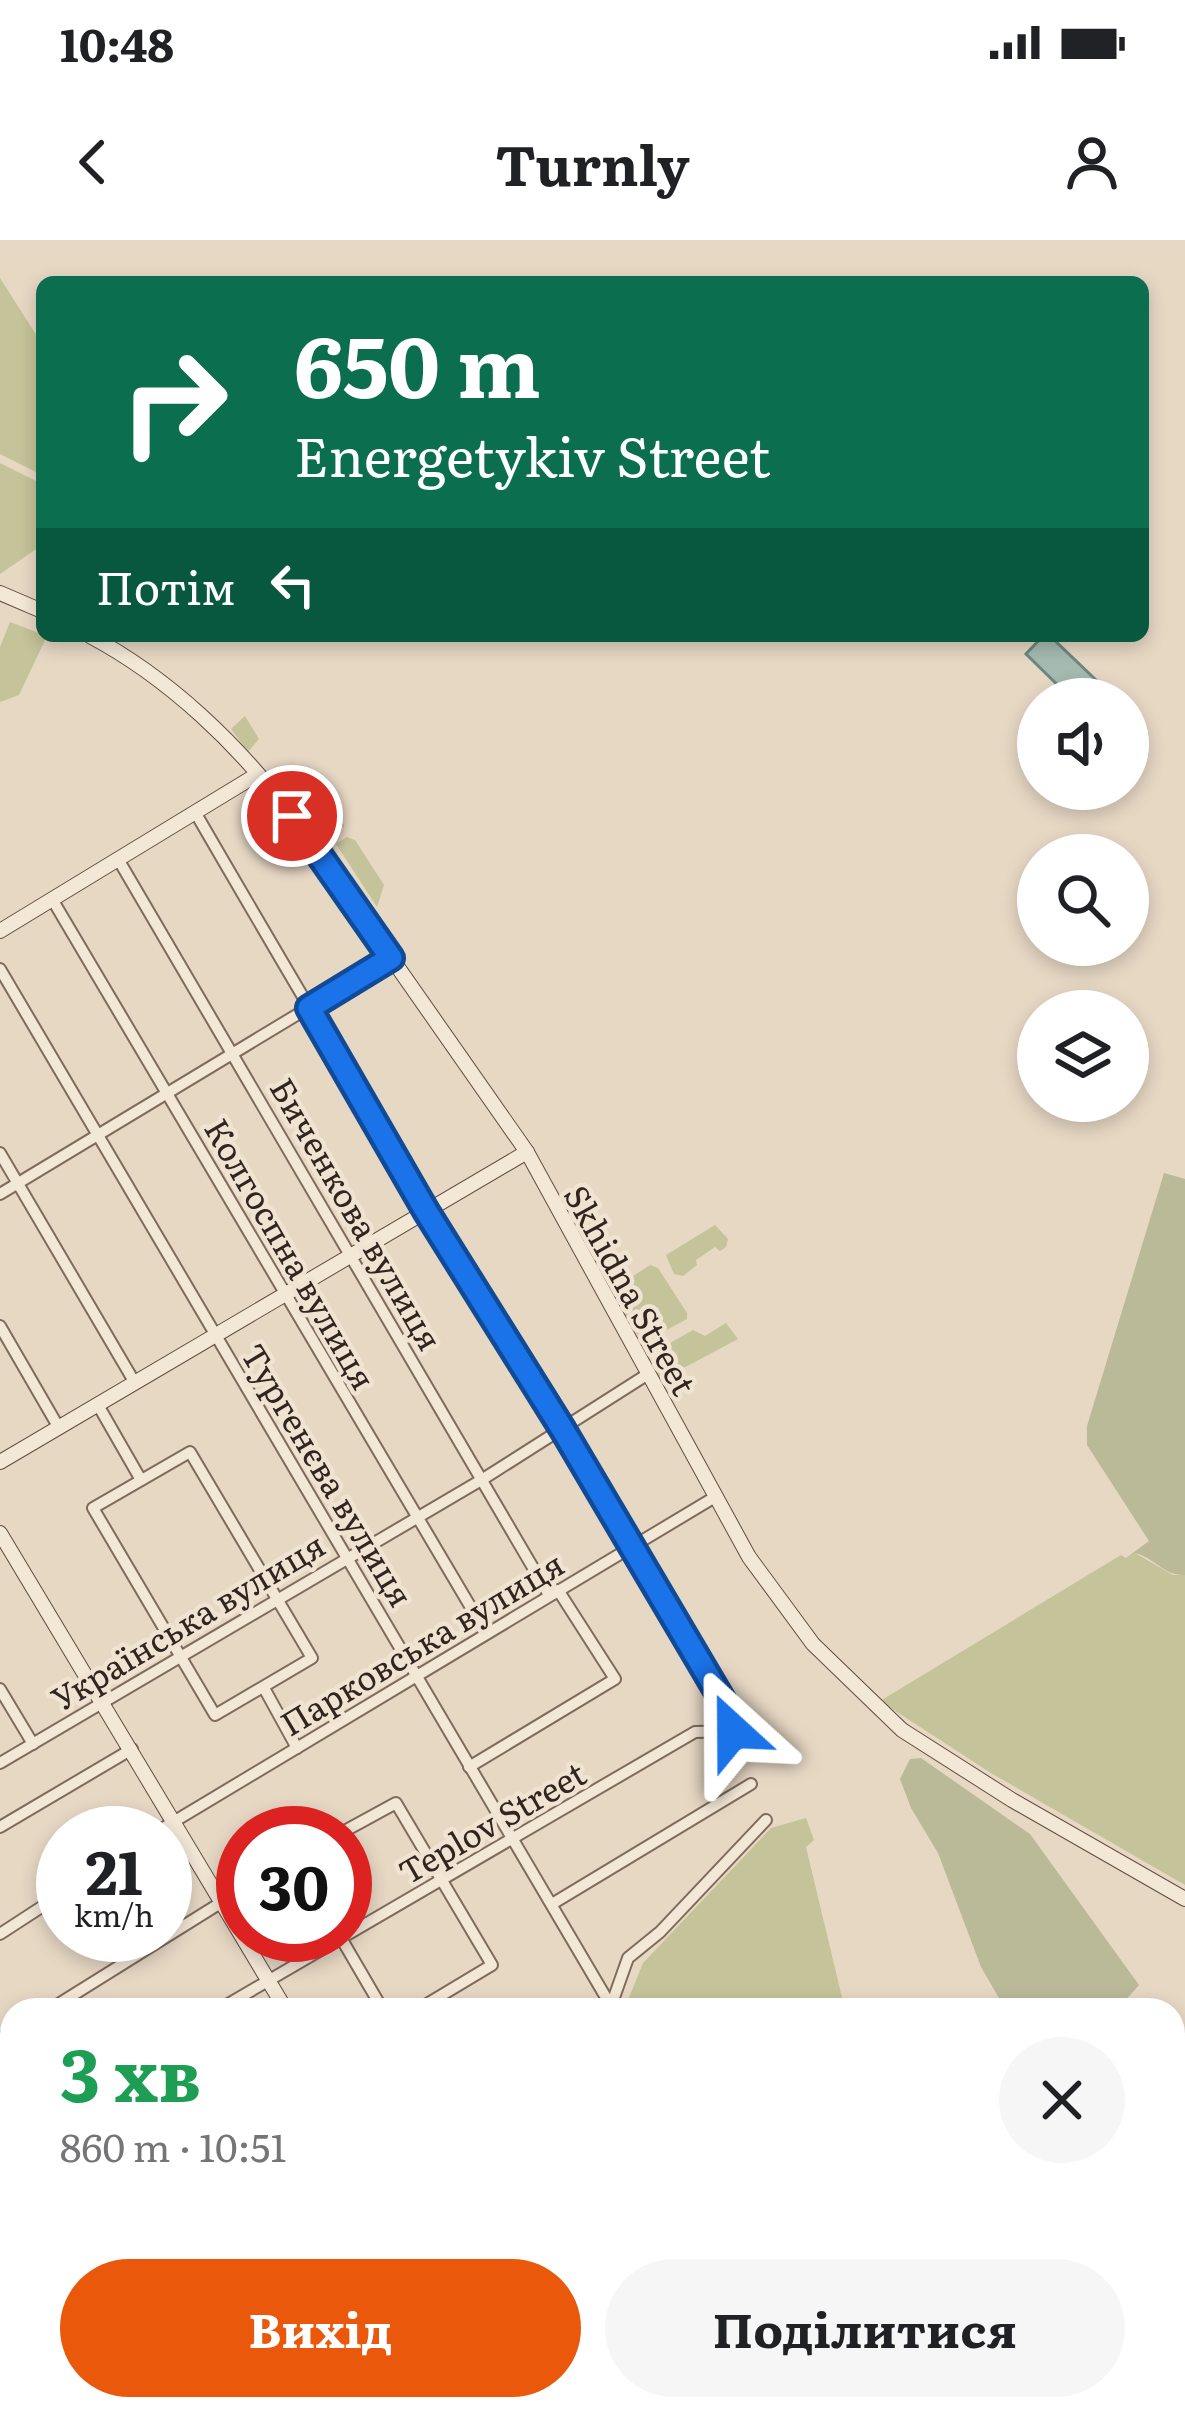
<!DOCTYPE html>
<html lang="uk">
<meta charset="utf-8">
<style>
body{margin:0;font-family:Literata,serif;background:#f6f6f6;color:#202124;height:100vh;display:flex;flex-direction:column;font-size:45px;white-space:nowrap}
*{box-sizing:border-box;margin:0}
p{font-size:39px;color:#757577}
.icon{flex:none;width:66px;height:66px;fill:none;stroke:currentColor;stroke-width:2;stroke-linecap:round;stroke-linejoin:round}
.map{position:relative;flex:1;overflow:hidden}
.panel{position:absolute;left:0px;top:1758px;width:1185px;height:423px;display:flex;flex-direction:column;background:#fff;border-radius:36px 36px 0 0;box-shadow:0 6px 18px #0003}
.panel>*{flex:none}
.hud{position:absolute;left:36px;top:36px;width:1113px;height:366px;border-radius:18px;box-shadow:0 6px 18px #0003;background:#0b6e4f;color:#fff;overflow:hidden}
.fabs{position:absolute;left:1017px;top:438px;display:grid;gap:24px}
.fabs a{display:grid;place-items:center;width:132px;height:132px;border-radius:50%;background:#fff;box-shadow:0 6px 18px #0003;font-size:60px}
.speed{position:absolute;left:36px;top:1566px;display:flex;gap:24px;font-size:60px;font-weight:700;text-align:center}
.speed>*{display:grid;place-content:center;width:156px;height:156px;border-radius:50%;background:#fff;box-shadow:0 6px 18px #0003;line-height:1}
.speed small{font-size:30px;font-weight:400}
.speed .limit{border:18px solid #d22;background:#fff;color:#111}
.pin{position:absolute;display:grid;place-items:center;width:102px;height:102px;color:#fff;margin:-51px;border:6px solid #fff;border-radius:50%;box-shadow:0 3px 12px #0007}
.me{position:absolute;width:132px;margin:-66px;rotate:336deg;stroke-linejoin:round;filter:drop-shadow(0 0 9px #0008)}
.turn{display:flex;align-items:center;gap:42px;height:252px;padding:0 60px;font-size:54px}
.turn .icon{width:156px;height:156px;stroke-width:2.5}
.turn b{display:block;font-size:84px;line-height:102px}
.then{display:flex;align-items:center;height:114px;padding:0 60px;background:#0003;gap:24px;font-size:45px}
.round{display:grid;place-items:center;flex:none;width:126px;height:126px;border-radius:63px;background:#f6f6f6}
.overview{display:flex;align-items:center;justify-content:space-between;height:204px;padding:0 60px}
h1{font-size:72px;font-weight:700;line-height:90px;color:#1e9e55}
.cta{display:flex;gap:24px;margin-top:auto;padding:24px 60px}
.cta a{flex:1;height:138px;border-radius:72px;background:#ea580c;color:#fff;font-size:48px;font-weight:700;line-height:138px;text-align:center}
.cta a+a{background:#f6f6f6;color:#202124}
.status{display:flex;justify-content:space-between;align-items:center;height:84px;padding:0 60px;background:#fff;direction:ltr}
.status svg{height:33px;fill:currentColor}
header{display:flex;justify-content:space-between;align-items:center;height:156px;padding:0 60px;background:#fff;font-size:54px;font-weight:700}
.map>svg:first-child{display:block}
</style>
<div class="status"><b>10:48</b><svg viewBox="0 0 49 12"><path d="M0 12V9h3v3zM5 12V6h3v6zM10 12V3h3v9zM15 12V0h3v12zM26 1h20v11H26zM47 4h2v5h-2z"/></svg></div>
<header><svg class="icon" aria-label="back" viewBox="0 0 24 24"><path d="M15 5l-7 7 7 7"/></svg>Turnly<svg class="icon" aria-label="person" viewBox="0 0 24 24"><circle cx="12" cy="8" r="4"/><path d="M4 21q1-7 8-7t8 7"/></svg></header>
<div class="map">
<svg width="1185" height="2179" viewBox="0 0 1185 2179">
<rect width="100%" height="100%" fill="#e7d8c4"/>
<g fill="#c4c399">
<path d="M 0,38 L 42,104 L 42,235 L 0,214 Z"/>
<path d="M 0,223 L 42,244 L 42,305 L 0,334 Z"/>
<path d="M 10,382 L 47,396 L 19,455 L 0,462 L 0,407 Z"/>
<path d="M 245,476 L 259,499 L 248,512 L 231,489 Z"/>
<path d="M 284,545 L 294,551 L 325,597 L 316,599 L 280,550 Z"/>
<path d="M 303,549 L 344,585 L 344,586 L 329,595 L 299,551 Z"/>
<path d="M 347,597 L 355,600 L 384,645 L 377,667 L 336,604 Z"/>
<path d="M 715,985 L 728,999 L 726,1007 L 720,1011 L 715,1007 L 696,1020 L 697,1025 L 683,1036 L 674,1034 L 666,1015 Z"/>
<path d="M 650,1025 L 658,1028 L 687,1073 L 687,1079 L 648,1100 L 639,1097 L 615,1056 L 618,1046 Z"/>
<path d="M 726,1083 L 738,1099 L 661,1140 L 652,1124 L 658,1110 L 693,1090 L 705,1096 Z"/>
<path d="M 1135,1313 L 1173,1335 L 1185,1335 L 1185,1645 L 991,1533 L 880,1461 L 1121,1315 L 1126,1318 Z"/>
<path d="M 806,1578 L 814,1600 L 806,1607 L 845,1770 L 624,1770 L 643,1723 L 771,1588 Z"/>
</g>
<g fill="#bab998">
<path d="M 1164,933 L 1185,939 L 1185,1335 C 1164,1336 1155,1318 1135,1313 L 1126,1318 L 1149,1301 L 1087,1205 L 1087,1186 Z"/>
<path d="M 921,1518 L 1030,1594 L 1139,1745 L 1117,1770 L 1006,1770 L 981,1727 L 938,1613 L 911,1568 L 900,1539 L 910,1519 Z"/>
<path d="M 1185,1812 L 1185,2053 L 1173,2062 L 1173,1821 Z"/>
<path d="M 800,2169 L 1024,2169 L 1010,2179 L 797,2179 Z"/>
</g>
<path fill="#a5bbb2" stroke="#6d887e" stroke-width="3" d="M 1043,396 L 1050,396 L 1096,440 L 1078,459 L 1072,459 L 1026,414 Z"/>
<g fill="none" stroke-linecap="round" stroke-linejoin="round">
<g stroke="#7f6b5d" stroke-width="14">
<g id="street">
<path d="M 195,572 C 370,874 550,1174 730,1473 L 733,1491 L 695,1492 L 218,1770"/>
<path d="M 118,619 L 549,1355"/>
<path d="M 52,659 L 486,1393"/>
<path d="M 0,729 L 611,1766"/>
<path d="M 0,913 L 135,1143"/>
<path d="M 0,954 L 391,718"/>
<path d="M 0,1086 L 59,1188"/>
<path d="M 98,1165 L 141,1240"/>
<path d="M 190,1212 L 312,1418 L 215,1475 L 93,1268 Z"/>
<path d="M 264,1448 L 297,1508"/>
<path d="M 0,1449 L 33,1504"/>
<path d="M 0,1523 L 483,1239 L 648,1134"/>
<path d="M 469,1527 L 615,1439 L 558,1350"/>
<path d="M 0,1587 L 132,1509"/>
<path d="M 155,1593 L 715,1257"/>
<path d="M 341,1593 L 396,1563 L 492,1725 L 417,1770"/>
<path d="M 552,1664 L 751,1544"/>
<path d="M 0,1694 L 63,1653"/>
<path d="M 341,1698 L 383,1770"/>
<path d="M 49,1770 L 222,1662"/>
<path d="M 604,1770 L 611,1766 L 628,1718 L 660,1692 L 766,1580"/>
<path d="M 0,1799 L 12,1792"/>
<path d="M 0,1898 L 12,1891"/>
<path d="M 0,1965 L 12,1986"/>
<path d="M 1173,2076 L 1185,2067"/>
<path d="M 0,2118 L 12,2111"/>
<path d="M 116,2169 L 122,2179"/>
<path d="M 742,2169 L 748,2179"/>
<path d="M 60,2179 L 78,2169"/>
<path d="M 132,2179 L 150,2169"/>
<path d="M 273,2179 L 290,2169"/>
<path d="M 1029,2179 L 1043,2169"/>
</g>
</g>
<g stroke="#614c40" stroke-width="16">
<g id="secondary">
<path d="M 0,353 L 42,371"/>
<path d="M 90,396 C 169,438 239,505 292,576 L 527,912 L 749,1317 L 813,1404 L 902,1490 L 1012,1560 L 1185,1659"/>
<path d="M 0,691 L 258,534"/>
<path d="M 0,1222 L 527,912"/>
<path d="M 0,1293 L 286,1770"/>
<path d="M 515,2169 L 520,2179"/>
</g>
</g>
<use href="#street" stroke="#f3e7d6" stroke-width="10"/>
<use href="#secondary" stroke="#f3e7d6" stroke-width="14"/>
</g>
<g fill="none" stroke-linecap="round" stroke-linejoin="round">
<g stroke="#114b97" stroke-width="30">
<path id="route" d="M 292,576 L 391,718 L 309,768 L 426,971 L 563,1190 L 730,1473 L 733,1491"/>
</g>
<use href="#route" stroke="#1a73e8" stroke-width="21"/>
</g>
<g text-anchor="middle" dominant-baseline="central" stroke-width="9" stroke-linejoin="round" paint-order="stroke">
<g font-size="33" fill="#31251f" stroke="#f0e3d2">
<text transform="translate(358 973) rotate(60)">Биченкова вулиця</text>
<text transform="translate(292 1013) rotate(60)">Колгоспна вулиця</text>
<text transform="translate(632 1049) rotate(61)">Skhidna Street</text>
<text transform="translate(329 1234) rotate(59)">Тургенєва вулиця</text>
<text transform="translate(187 1380) rotate(-31)">Українська вулиця</text>
<text transform="translate(421 1402) rotate(-31)">Парковська вулиця</text>
<text transform="translate(491 1581) rotate(-30)">Teplov Street</text>
</g>
</g>
</svg>
<div class="fabs">
<a><svg class="icon" aria-label="sound" viewBox="0 0 24 24"><path d="M4 9h4l5-4v14l-5-4H4zM17 9q2 3 0 6"/></svg></a>
<a><svg class="icon" aria-label="search" viewBox="0 0 24 24"><circle cx="10" cy="10" r="6"/><path d="M15 15l6 6"/></svg></a>
<a><svg class="icon" aria-label="layers" viewBox="0 0 24 24"><path d="M12 4l9 5-9 5-9-5zM3 14l9 5 9-5"/></svg></a>
</div>
<div class="speed"><div>21<small>km/h</small></div><div class="limit">30</div></div>
<div class="pin" style="left:292px;top:576px;background:#d93025"><svg class="icon" aria-label="arrive" viewBox="0 0 24 24"><path d="M6 21V4h12l-3 4 3 4H6"/></svg></div>
<svg class="me" style="left:733px;top:1491px" viewBox="-20 -20 40 40"><path d="M0-17L14 15 0 8-14 15z" fill="#1a73e8" stroke="#fff" stroke-width="4"/></svg>
<div class="hud">
<div class="turn"><svg class="icon" aria-label="right" viewBox="0 0 24 24"><path d="M7 20v-9h11M14 6l5 5-5 5"/></svg><div><b>650 m</b>Energetykiv Street</div></div>
<div class="then">Потім<svg class="icon" aria-label="left" viewBox="0 0 24 24"><path d="M17 20v-9H6M10 6l-5 5 5 5"/></svg></div>
</div>
<section class="panel">
<div class="overview"><div><h1>3 хв</h1><p>860 m · 10:51</p></div><a class="round"><svg class="icon" aria-label="close" viewBox="0 0 24 24"><path d="M6 6l12 12M18 6L6 18"/></svg></a></div>
<div class="cta"><a>Вихід</a><a>Поділитися</a></div>
</section>
</div>
